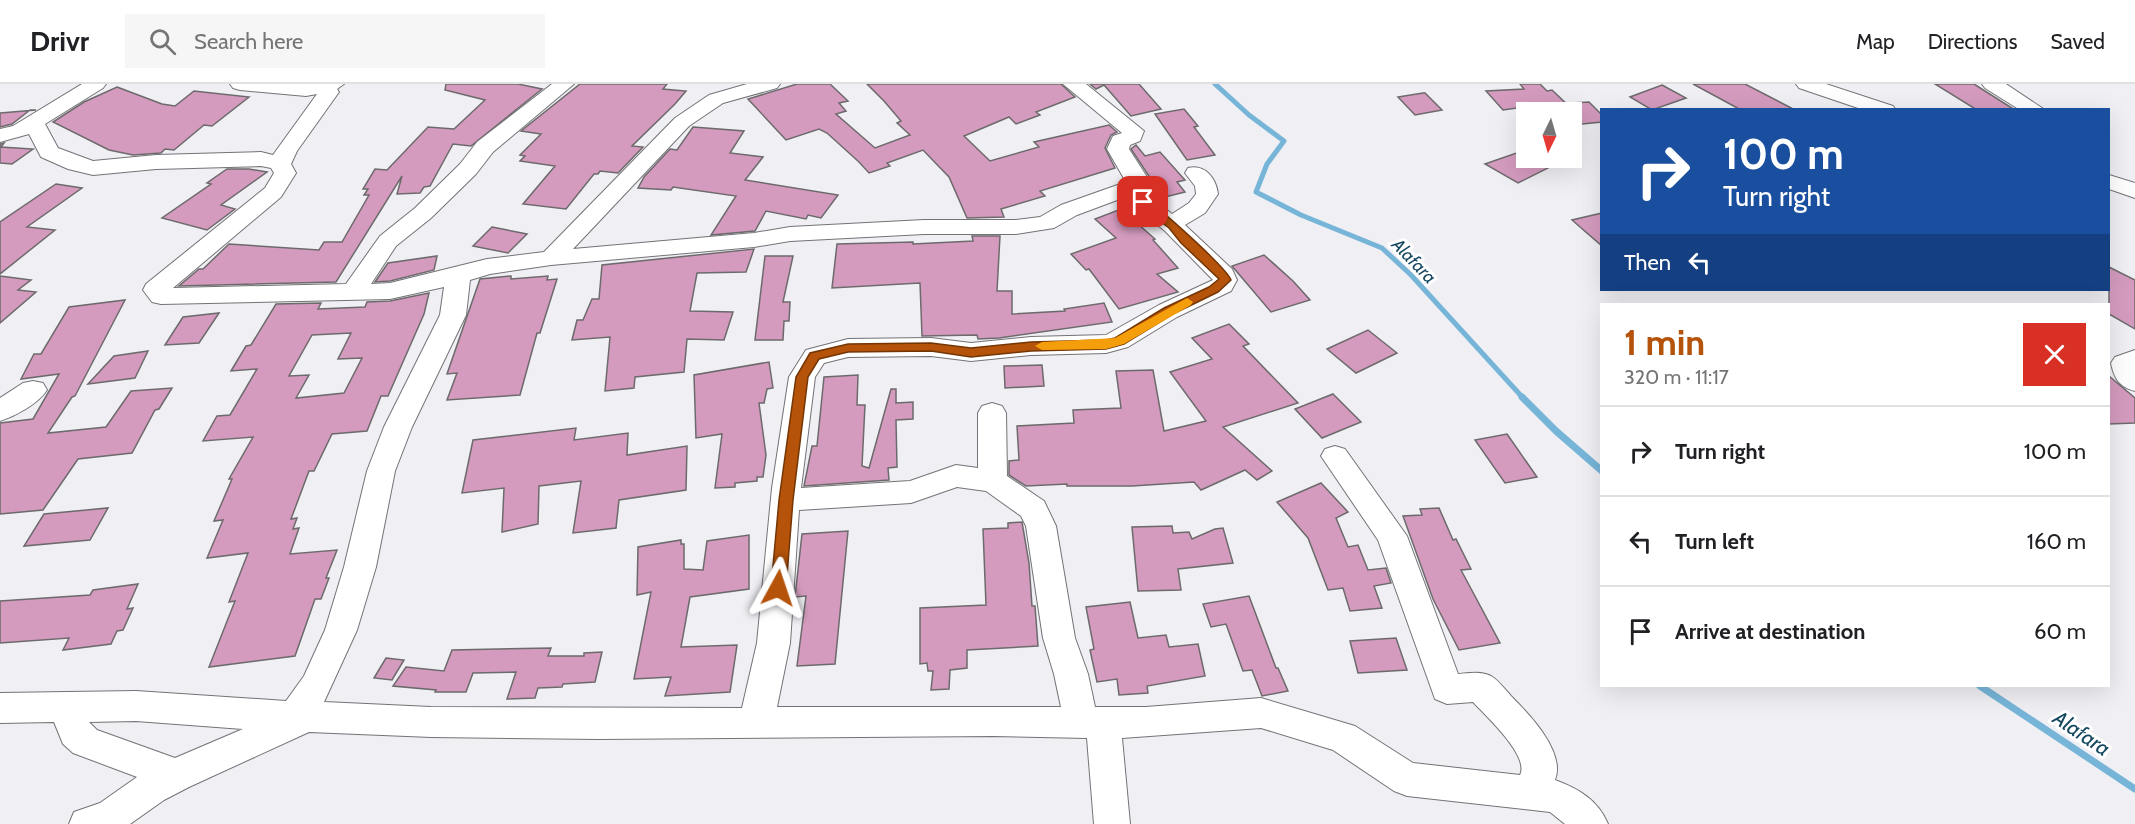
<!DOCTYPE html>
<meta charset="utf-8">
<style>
body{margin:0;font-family:Cabin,sans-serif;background:#f6f6f6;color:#202124;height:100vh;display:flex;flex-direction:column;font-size:22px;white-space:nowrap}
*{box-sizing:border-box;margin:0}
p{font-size:20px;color:#757577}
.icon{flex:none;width:33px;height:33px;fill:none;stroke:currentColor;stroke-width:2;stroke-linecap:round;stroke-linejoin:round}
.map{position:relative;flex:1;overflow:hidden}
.sheet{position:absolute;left:1600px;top:219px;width:510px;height:384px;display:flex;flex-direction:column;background:#fff;border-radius:0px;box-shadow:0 6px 24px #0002}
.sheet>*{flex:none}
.hud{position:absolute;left:1600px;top:24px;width:510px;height:183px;border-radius:0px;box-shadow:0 6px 24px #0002;background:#1a4fa0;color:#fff;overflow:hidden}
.needle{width:39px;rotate:185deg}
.controls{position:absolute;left:1516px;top:18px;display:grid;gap:12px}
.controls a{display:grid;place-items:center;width:66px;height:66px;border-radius:0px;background:#fff;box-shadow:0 6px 24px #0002;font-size:30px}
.pin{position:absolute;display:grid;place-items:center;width:51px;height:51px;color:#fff;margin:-26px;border-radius:12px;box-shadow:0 3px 9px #0006}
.me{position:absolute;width:66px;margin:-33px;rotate:5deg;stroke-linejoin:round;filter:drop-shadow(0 0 4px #0008)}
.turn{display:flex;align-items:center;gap:21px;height:126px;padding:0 24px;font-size:27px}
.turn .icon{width:78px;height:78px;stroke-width:2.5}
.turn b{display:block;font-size:42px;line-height:51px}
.then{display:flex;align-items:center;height:57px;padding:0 24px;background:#0003;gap:12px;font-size:22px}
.round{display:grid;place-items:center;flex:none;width:63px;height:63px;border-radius:0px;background:#f6f6f6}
.overview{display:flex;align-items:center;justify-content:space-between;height:102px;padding:0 24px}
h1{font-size:36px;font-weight:700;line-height:45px;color:#b45309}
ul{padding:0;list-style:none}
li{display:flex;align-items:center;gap:18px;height:90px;padding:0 24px;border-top:2px solid #e0e0e0}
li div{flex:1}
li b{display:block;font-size:22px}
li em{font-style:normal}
header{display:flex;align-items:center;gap:36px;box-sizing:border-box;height:84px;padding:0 30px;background:#fff;border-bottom:2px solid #e0e0e0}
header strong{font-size:28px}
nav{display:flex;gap:33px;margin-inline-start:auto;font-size:21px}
.search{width:420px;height:54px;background:#f6f6f6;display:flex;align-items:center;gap:15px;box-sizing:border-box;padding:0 21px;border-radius:0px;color:#757577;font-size:22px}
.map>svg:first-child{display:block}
</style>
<header>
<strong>Drivr</strong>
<div class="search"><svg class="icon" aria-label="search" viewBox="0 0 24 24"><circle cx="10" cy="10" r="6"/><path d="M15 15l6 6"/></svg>Search here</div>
<nav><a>Map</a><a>Directions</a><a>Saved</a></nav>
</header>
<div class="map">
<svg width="2135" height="740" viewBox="0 0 2135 740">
<rect width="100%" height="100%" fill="#efeff4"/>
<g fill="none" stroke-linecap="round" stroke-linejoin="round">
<path stroke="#77b5d8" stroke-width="5" d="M 1215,0 L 1249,31 L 1284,57 L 1267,80 L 1256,108 L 1301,131 L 1382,164 L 1411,191 L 1524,315"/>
<g stroke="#77b5d8" stroke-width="7">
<path d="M 1522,313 L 1556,347 L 1602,387"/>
<path d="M 1980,602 L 2135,705"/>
</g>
</g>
<g fill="#d49bbe" stroke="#6d6a6c" stroke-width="1.5" fill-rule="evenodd">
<path d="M 446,0 L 518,0 L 542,5 L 471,62 L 453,60 L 430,102 L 424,103 L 420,109 L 397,110 L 402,92 L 336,198 L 179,202 L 199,185 L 203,185 L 229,160 L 319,166 L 324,158 L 342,158 L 369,111 L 364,111 L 368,105 L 363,105 L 375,85 L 387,86 L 428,43 L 454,45 L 485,16 L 445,6 Z"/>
<path d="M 580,0 L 667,0 L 663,5 L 686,7 L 675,20 L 632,62 L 643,63 L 618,89 L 600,87 L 598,90 L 594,90 L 566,125 L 523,120 L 555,82 L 520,77 L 525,72 L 520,71 L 541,50 L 521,47 Z"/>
<path d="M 797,0 L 830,0 L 848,17 L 839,19 L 846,27 L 836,30 L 875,64 L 910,51 L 897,39 L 901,37 L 884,17 L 867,0 L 1061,0 L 1075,13 L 1036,28 L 1040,31 L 1016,40 L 1009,33 L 964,52 L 990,77 L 1039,63 L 1034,58 L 1109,41 L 1117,48 L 1111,51 L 1105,64 L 1115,84 L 1040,107 L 1045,112 L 1001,125 L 1004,133 L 967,134 L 949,93 L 923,66 L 887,79 L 890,82 L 869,89 L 859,78 L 827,49 L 819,45 L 786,56 L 748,15 Z"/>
<path d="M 1090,0 L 1139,0 L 1161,25 L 1131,32 L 1104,1 L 1096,5 Z"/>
<path d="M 1520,0 L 1540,0 L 1547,7 L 1552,6 L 1572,25 L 1572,19 L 1589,18 L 1602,31 L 1602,38 L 1572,41 L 1572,28 L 1546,28 L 1539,21 L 1503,26 L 1486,7 L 1524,5 Z"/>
<path d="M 1693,0 L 1745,0 L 1795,26 L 1741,26 Z"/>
<path d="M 1935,0 L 1974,0 L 2015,26 L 1977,26 Z"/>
<path d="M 1662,1 L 1686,14 L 1652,26 L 1630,13 Z"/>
<path d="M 117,3 L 162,20 L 175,22 L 194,7 L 249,13 L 212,42 L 204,41 L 174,66 L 165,65 L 161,69 L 133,71 L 109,66 L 53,38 L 84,18 Z"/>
<path d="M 1423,9 L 1425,9 L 1442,26 L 1415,31 L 1398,13 Z"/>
<path d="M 1184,25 L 1198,42 L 1194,43 L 1215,71 L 1187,76 L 1155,30 Z"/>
<path d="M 30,26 L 12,40 L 0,43 L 0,29 L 36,26 Z"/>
<path d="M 693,43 L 744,47 L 730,69 L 763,73 L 745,96 L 838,111 L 821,134 L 808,131 L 806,135 L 766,127 L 755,147 L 711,151 L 736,112 L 673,103 L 671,106 L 638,104 L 644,93 L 670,65 L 677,66 Z"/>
<path d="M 4,59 L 1,63 L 33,65 L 12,80 L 0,79 L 0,60 Z"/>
<path d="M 1136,61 L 1145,72 L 1160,68 L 1185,96 L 1177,98 L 1185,108 L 1157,115 L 1153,111 L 1149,92 L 1131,65 Z"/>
<path d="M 1525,66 L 1527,68 L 1527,74 L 1536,74 L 1550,83 L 1518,99 L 1485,80 Z"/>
<path d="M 227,85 L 249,85 L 267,88 L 221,121 L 235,125 L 207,146 L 162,134 L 211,100 L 207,99 Z"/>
<path d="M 56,100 L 82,104 L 27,143 L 55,146 L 0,190 L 0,138 Z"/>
<path d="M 1121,125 L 1155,155 L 1153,156 L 1178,184 L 1157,190 L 1178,208 L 1119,225 L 1089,185 L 1086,186 L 1071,170 L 1116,154 L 1095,135 Z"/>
<path d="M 1602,129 L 1602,162 L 1572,136 Z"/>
<path d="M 492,143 L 527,150 L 508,169 L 473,162 Z"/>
<path d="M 972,152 L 1000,152 L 997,207 L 1012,207 L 1012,230 L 1065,227 L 1064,225 L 1104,219 L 1112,238 L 999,254 L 978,255 L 977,251 L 922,252 L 920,199 L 832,204 L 837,160 L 913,158 L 913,160 L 973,157 Z"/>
<path d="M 754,165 L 746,188 L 697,189 L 690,227 L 733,228 L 724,256 L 687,255 L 684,288 L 635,293 L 634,304 L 605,307 L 610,253 L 572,256 L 577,236 L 583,236 L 592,215 L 599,215 L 602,181 Z"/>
<path d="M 1264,171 L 1293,197 L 1310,216 L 1271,228 L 1232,182 Z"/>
<path d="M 437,172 L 434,186 L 390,197 L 375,198 L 388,179 Z"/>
<path d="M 765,172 L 793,172 L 783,218 L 790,218 L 789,237 L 784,237 L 783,256 L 755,256 Z"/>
<path d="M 2109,183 L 2135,196 L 2135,245 L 2109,230 Z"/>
<path d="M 0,192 L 31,196 L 18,206 L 36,208 L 0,239 Z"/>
<path d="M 511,192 L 511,195 L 548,192 L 547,196 L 557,195 L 540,249 L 537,249 L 520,311 L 447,316 L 457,289 L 447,290 L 480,195 Z"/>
<path d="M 429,209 L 424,230 L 388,312 L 381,312 L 367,347 L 332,350 L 314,387 L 309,387 L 291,435 L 297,434 L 293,445 L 299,444 L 290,470 L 337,466 L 326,494 L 329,494 L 321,515 L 315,515 L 295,572 L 209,583 L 235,517 L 229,518 L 248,469 L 207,474 L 223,436 L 214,437 L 232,395 L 229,395 L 253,353 L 203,357 L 217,332 L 230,331 L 257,285 L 231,287 L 246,262 L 251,261 L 276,220 L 321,219 L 318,225 L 365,223 L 367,218 L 390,217 ZM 351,249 L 338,275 L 362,274 L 344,309 L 296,314 L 309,291 L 289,292 L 312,251 Z"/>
<path d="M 125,216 L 75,312 L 72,313 L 48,349 L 106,343 L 131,307 L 172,304 L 159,325 L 155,326 L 132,369 L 78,375 L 43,426 L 0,430 L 0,339 L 33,335 L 59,290 L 21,295 L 34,270 L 41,270 L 69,223 Z"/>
<path d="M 219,229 L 199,259 L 165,261 L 183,233 Z"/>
<path d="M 1229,240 L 1249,260 L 1243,262 L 1298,319 L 1223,343 L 1272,387 L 1257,396 L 1245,386 L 1201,406 L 1194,398 L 1132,402 L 1067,402 L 1067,400 L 1026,402 L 1009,391 L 1009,377 L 1019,376 L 1017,342 L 1074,339 L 1073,326 L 1121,324 L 1116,287 L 1153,286 L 1164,347 L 1206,337 L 1170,288 L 1212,275 L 1192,254 Z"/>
<path d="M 1368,246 L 1397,269 L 1356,289 L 1327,265 Z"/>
<path d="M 148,267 L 135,294 L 88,300 L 114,272 Z"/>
<path d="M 769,278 L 773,304 L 767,305 L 764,319 L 759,319 L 766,371 L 763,393 L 757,393 L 757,397 L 735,399 L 735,403 L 715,404 L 722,350 L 696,354 L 694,291 Z"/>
<path d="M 1042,281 L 1044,302 L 1005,304 L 1004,282 Z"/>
<path d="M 858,291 L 857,321 L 865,321 L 862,382 L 869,384 L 891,305 L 896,305 L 896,319 L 913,318 L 913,335 L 896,336 L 897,383 L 888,384 L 889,396 L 804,402 L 812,362 L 817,362 L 824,293 Z"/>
<path d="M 2109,292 L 2135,314 L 2135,339 L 2109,340 Z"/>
<path d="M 1333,310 L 1361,338 L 1322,354 L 1295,325 Z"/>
<path d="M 576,344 L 574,356 L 628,349 L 627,371 L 687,362 L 686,406 L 619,416 L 616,444 L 573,449 L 581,397 L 539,402 L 538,440 L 502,448 L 504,404 L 462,409 L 473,356 Z"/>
<path d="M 1507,350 L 1537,393 L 1505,399 L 1475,356 Z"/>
<path d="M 1321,399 L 1348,428 L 1336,434 L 1348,463 L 1358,461 L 1368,486 L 1386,484 L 1391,499 L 1374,502 L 1382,524 L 1350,527 L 1343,504 L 1328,506 L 1308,454 L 1277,418 Z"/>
<path d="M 108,424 L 90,456 L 24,462 L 44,430 Z"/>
<path d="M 1439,424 L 1453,456 L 1456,455 L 1471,485 L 1461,486 L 1500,559 L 1459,566 L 1433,515 L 1403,432 L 1422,431 L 1420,425 Z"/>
<path d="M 1022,438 L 1029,479 L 1032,522 L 1035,522 L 1038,562 L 967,566 L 967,584 L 950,586 L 949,605 L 931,606 L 933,587 L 928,587 L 927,579 L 920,580 L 920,524 L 986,521 L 983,445 L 1008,444 L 1008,439 Z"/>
<path d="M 1172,442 L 1173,449 L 1189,448 L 1192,455 L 1215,445 L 1223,444 L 1233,479 L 1178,485 L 1181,506 L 1138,507 L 1132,443 Z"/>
<path d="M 848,447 L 835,580 L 797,582 L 806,512 L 795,513 L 802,450 Z"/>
<path d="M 749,451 L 749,505 L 690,513 L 681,563 L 737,561 L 730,608 L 665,612 L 671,593 L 634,595 L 651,508 L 637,511 L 638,463 L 681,456 L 681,460 L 684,460 L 684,485 L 703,486 L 707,457 Z"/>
<path d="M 138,500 L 127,525 L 133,524 L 123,546 L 117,547 L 111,560 L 63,566 L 69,554 L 0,559 L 0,517 L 90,511 L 93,506 Z"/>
<path d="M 1249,512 L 1276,584 L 1278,584 L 1288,607 L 1262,612 L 1252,586 L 1243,587 L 1226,540 L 1211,543 L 1203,520 Z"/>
<path d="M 1130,518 L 1138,554 L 1166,551 L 1169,563 L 1198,560 L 1205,592 L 1147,602 L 1148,609 L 1119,611 L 1117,595 L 1097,598 L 1090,566 L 1094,565 L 1086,523 Z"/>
<path d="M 1396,554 L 1407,586 L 1358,589 L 1350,557 Z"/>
<path d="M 551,564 L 548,572 L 584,572 L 584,569 L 602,568 L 595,598 L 563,600 L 562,603 L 538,604 L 535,614 L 507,615 L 516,588 L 473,589 L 466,608 L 435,608 L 436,606 L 393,602 L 406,583 L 444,587 L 452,566 Z"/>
<path d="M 386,574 L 404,576 L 392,596 L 374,594 Z"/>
</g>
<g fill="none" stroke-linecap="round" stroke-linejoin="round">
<g stroke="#737377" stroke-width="2">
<g id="minor">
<path d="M 82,0 L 106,0 L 103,4 L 45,40 L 58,64 L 93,77 L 156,71 L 261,68 L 273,71 L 317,10 L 306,12 L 240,6 L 233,4 L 230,0 L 344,0 L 337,5 L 339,8 L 297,67 L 291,80 L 296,89 L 281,113 L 173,204 L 346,200 L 380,152 L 415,124 L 460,80 L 477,58 L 552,0 L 574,0 L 493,68 L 476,90 L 431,134 L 396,162 L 371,200 L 390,199 L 487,175 L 544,168 L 675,34 L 709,11 L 747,0 L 780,0 L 777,4 L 723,19 L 689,42 L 573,165 L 754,149 L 790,143 L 924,136 L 1016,136 L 1040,133 L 1061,121 L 1126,98 L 1107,65 L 1113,52 L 1122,49 L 1063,0 L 1086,0 L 1144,47 L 1140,57 L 1130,61 L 1129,65 L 1147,93 L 1152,114 L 1172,130 L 1189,119 L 1196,110 L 1195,102 L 1185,89 L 1188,84 C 1205,80 1216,94 1218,110 L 1205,129 L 1185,141 L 1232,185 L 1237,196 L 1231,207 L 1177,233 L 1128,263 L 1106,269 L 1031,271 L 971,277 L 931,272 L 848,273 L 824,279 L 815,293 L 801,404 L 910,397 L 956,381 L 978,384 L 978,329 L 982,322 L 992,319 L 1002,322 L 1006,329 L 1007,392 L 1044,417 L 1056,442 L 1075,554 L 1088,590 L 1095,623 L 1146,623 L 1261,614 L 1355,642 L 1413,679 L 1520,691 C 1530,672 1486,632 1473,618 L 1447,620 L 1435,615 L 1378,456 L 1321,372 L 1325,365 L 1335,362 L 1345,365 L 1407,452 L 1458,590 C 1469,589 1481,587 1491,592 C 1498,596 1505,605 1511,612 C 1529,630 1566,668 1555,696 C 1579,705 1598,716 1608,740 L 1565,740 L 1550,728 L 1407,712 L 1394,707 L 1333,666 L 1261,644 L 1122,654 L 1130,740 L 1094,740 L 1087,654 L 993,652 L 599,655 L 431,653 L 309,648 L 189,703 L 164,716 L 130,740 L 69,740 L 74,728 L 100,719 L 137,693 L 73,669 L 63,660 L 54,638 L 0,639 L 0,609 L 136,607 L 286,617 L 304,592 L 325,546 L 344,483 L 367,387 L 384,343 L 440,231 L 444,203 L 390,215 L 161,220 L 152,218 L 143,206 L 146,200 L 265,104 L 274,89 L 271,84 L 261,82 L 156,85 L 93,91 L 68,85 L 41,73 L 29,50 L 0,58 L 0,45 L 13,42 ZM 1128,112 L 1135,123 L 1165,147 L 1213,196 L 1159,221 L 1106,251 L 1031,253 L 971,259 L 931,254 L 848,255 L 806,266 L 789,293 L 772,404 L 757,559 L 742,624 L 431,623 L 324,618 L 357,546 L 376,483 L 395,387 L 412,343 L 466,231 L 470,196 L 490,190 L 551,181 L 754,163 L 790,157 L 924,150 L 1016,150 L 1054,144 L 1077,131 ZM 957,403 L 986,407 L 1021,432 L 1026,442 L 1043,554 L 1054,590 L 1061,623 L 777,623 L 790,559 L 799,426 L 911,419 ZM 136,637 L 243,645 L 175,674 L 97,646 L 89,638 Z"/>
<path d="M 1796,0 L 1826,0 L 1893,22 L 1896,26 L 1864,26 L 1799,4 Z"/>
<path d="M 1982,0 L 2006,0 L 2045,26 L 2020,26 L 1985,4 Z"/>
<path d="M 2109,91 L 2135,99 L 2135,114 L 2109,105 Z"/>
<path d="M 2135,266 L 2135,307 C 2119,303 2114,294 2111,279 L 2115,273 Z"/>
<path d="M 33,297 L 43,299 L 47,306 C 38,320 15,332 0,337 L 0,314 L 23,299 Z"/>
</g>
</g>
<use href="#minor" fill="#fff" fill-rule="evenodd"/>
</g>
<path fill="#b45309" stroke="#753606" stroke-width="1.5" d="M 1143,115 C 1156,119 1227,185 1231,196 L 1218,208 L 1173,230 L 1124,260 L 1106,265 L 1031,267 L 971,273 L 931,267 L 848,268 L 819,275 L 808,293 L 793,416 L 786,504 L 784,509 L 773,509 L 771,504 L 779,416 L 796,293 L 810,269 L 848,260 L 931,259 L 971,264 L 1031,258 L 1106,256 L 1115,254 L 1164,224 L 1209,203 L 1219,195 L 1181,159 L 1169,144 L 1139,121 L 1138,118 Z"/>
<path fill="#f59e0b" d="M 1187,214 L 1193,218 L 1191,221 L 1124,260 L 1106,265 L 1042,266 L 1035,262 L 1042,258 L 1115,254 Z"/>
<g text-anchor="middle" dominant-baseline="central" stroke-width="6" stroke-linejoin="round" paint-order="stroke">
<g font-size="18" font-style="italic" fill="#154860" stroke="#fff">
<text transform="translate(1414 177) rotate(46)">Alafara</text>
</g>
<g font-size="21" font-style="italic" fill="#154860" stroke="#fff">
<text transform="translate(2082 649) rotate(34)">Alafara</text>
</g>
</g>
</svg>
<div class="controls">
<a><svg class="needle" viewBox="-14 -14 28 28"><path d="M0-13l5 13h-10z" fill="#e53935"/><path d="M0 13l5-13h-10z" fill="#757577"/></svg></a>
</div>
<div class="pin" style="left:1143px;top:118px;background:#d93025"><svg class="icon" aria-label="arrive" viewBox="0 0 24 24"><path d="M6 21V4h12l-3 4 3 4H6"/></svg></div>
<svg class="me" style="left:778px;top:504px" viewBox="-20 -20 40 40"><path d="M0-17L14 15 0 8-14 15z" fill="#b45309" stroke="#fff" stroke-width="4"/></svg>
<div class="hud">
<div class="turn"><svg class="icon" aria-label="right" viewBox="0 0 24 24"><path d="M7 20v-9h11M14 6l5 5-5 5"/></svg><div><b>100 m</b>Turn right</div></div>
<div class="then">Then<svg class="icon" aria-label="left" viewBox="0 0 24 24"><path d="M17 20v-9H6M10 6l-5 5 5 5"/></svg></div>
</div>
<section class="sheet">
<div class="overview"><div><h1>1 min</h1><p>320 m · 11:17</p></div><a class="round" style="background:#d93025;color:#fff"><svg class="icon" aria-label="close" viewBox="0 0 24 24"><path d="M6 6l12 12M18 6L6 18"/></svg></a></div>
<ul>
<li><svg class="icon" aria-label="right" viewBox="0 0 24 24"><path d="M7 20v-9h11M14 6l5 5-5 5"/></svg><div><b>Turn right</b></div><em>100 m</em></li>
<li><svg class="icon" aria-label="left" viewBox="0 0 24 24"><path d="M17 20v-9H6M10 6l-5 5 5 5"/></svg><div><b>Turn left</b></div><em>160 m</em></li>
<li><svg class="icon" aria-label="arrive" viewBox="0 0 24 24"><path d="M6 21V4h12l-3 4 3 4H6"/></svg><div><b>Arrive at destination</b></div><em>60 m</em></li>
</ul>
</section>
</div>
